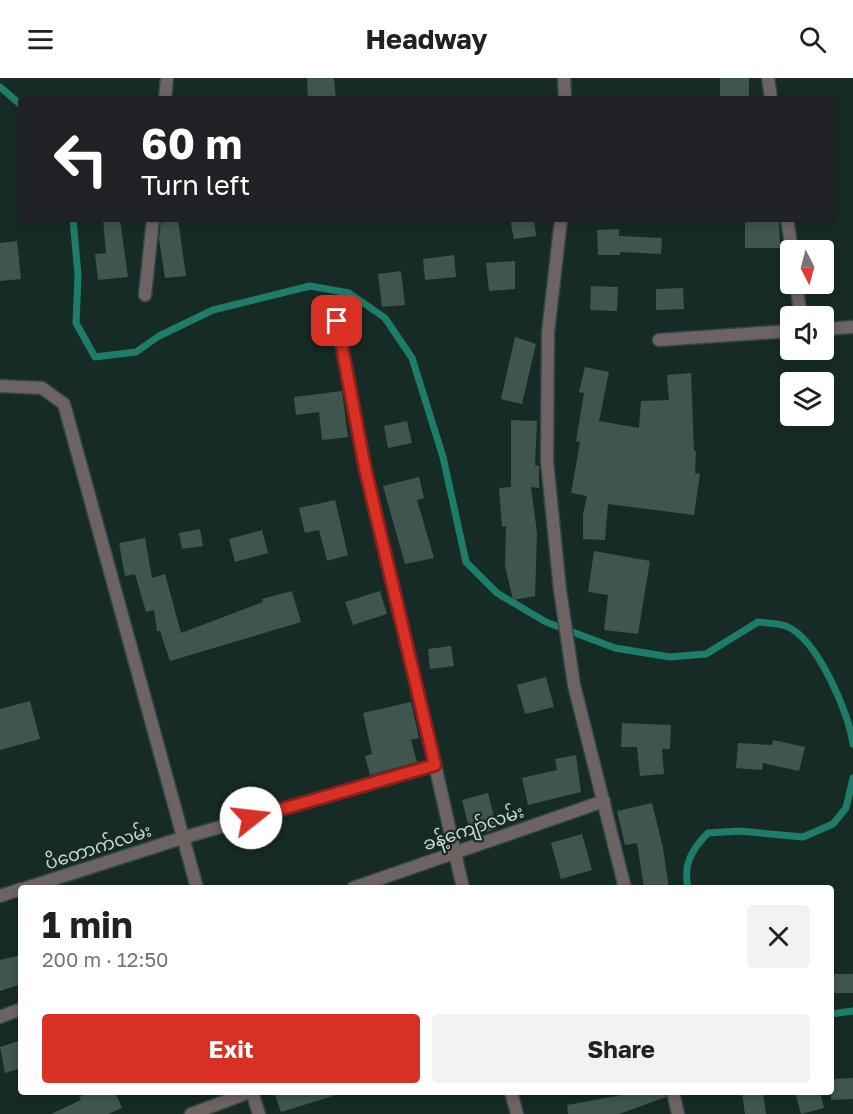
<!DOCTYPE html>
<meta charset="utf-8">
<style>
body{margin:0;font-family:"Golos Text","Noto Sans Myanmar",sans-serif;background:#f2f2f2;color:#202124;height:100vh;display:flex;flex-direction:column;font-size:22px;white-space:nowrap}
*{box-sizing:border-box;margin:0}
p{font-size:20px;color:#757577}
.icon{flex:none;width:33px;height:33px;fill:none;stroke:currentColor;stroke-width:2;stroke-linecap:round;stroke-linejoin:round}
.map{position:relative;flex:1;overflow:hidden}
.drawer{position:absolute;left:18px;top:807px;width:816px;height:210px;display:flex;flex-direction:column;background:#fff;border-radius:6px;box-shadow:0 3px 9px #0003}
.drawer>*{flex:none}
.top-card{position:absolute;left:18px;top:18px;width:818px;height:126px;border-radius:6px;box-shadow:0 3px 9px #0003;background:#202124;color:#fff;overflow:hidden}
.needle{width:39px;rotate:174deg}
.fabs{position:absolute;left:780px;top:162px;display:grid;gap:12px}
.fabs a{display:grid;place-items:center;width:54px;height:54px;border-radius:6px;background:#fff;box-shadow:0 3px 9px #0003;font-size:30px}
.pin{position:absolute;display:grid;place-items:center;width:51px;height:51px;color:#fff;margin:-26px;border-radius:12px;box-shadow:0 3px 9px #0006}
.me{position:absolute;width:66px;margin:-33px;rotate:74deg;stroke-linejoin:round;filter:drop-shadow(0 0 4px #0008)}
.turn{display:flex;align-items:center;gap:21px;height:126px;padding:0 24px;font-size:27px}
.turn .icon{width:78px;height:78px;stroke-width:2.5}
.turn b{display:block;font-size:42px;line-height:51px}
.round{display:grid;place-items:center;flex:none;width:63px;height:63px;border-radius:6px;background:#f2f2f2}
.overview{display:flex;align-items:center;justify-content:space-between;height:102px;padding:0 24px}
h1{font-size:36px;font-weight:700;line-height:45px}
.button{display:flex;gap:12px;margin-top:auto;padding:12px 24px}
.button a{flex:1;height:69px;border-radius:6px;background:#d93025;color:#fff;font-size:24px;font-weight:700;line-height:69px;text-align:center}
.button a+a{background:#f2f2f2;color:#202124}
header{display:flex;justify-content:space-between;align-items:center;height:78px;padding:0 24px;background:#fff;font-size:27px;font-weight:700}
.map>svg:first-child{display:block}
</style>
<header><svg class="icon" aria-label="menu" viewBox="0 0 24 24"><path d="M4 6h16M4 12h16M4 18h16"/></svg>Headway<svg class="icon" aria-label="search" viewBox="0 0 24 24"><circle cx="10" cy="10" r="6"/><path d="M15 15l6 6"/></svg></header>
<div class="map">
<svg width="853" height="1036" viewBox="0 0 853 1036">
<rect width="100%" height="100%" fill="#162b26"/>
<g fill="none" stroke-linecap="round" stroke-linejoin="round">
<g stroke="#1e7d69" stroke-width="7">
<path d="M 0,9 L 21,27"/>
<path d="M 73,141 L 78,197 L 76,245 L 95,279 L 136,274 L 159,258 L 213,232 L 310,208 L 349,215 L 385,240 L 412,280 L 443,379 L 466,484 L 497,515 L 546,544 L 615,570 L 670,579 L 706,576 L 758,544 C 766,545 778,545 786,548 C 817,560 849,635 853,666"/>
<path d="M 688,810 C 683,786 692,771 708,755 L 739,753 L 803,759 L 833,746 L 846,730 L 853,700"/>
<path d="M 831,936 L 853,933"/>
</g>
</g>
<g fill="#3f564f">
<path d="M 307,0 L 334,0 L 336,21 L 308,21 Z"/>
<rect x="720" y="0" width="29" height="21"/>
<path d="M 103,141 L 120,141 L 128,199 L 98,202 L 95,176 L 106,175 Z"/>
<path d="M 161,141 L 178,141 L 186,198 L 165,200 L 159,161 Z"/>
<path d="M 510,141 L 534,141 L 536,158 L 514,161 Z"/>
<path d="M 745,141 L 779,141 L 780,170 L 745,170 Z"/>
<path d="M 619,151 L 619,158 L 662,160 L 661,176 L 620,174 L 620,177 L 598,177 L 597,152 Z"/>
<path d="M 17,163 L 21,201 L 0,203 L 0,165 Z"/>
<path d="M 454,177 L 456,199 L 425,202 L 423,181 Z"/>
<path d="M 515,183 L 515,211 L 489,213 L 486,185 Z"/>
<path d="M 401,193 L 405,227 L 382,229 L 378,196 Z"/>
<path d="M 591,208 L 618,209 L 617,233 L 590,232 Z"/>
<path d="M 683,210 L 684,231 L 656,232 L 656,211 Z"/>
<path d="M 515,259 L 536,266 L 522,326 L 501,321 Z"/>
<path d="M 585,289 L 609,294 L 599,343 L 639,350 L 641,323 L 669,322 L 667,297 L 691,295 L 694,373 L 696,373 L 695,395 L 700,396 L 694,437 L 608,426 L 605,462 L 583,461 L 583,436 L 587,418 L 571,415 L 580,364 L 576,363 L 584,315 L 579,314 Z"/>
<path d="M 342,313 L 348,359 L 322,362 L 319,334 L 296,337 L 294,319 Z"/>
<path d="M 511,342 L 537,343 L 535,387 L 539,388 L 539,410 L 531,409 L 537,455 L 535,518 L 513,522 L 505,488 L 506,448 L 502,449 L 499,410 L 511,409 Z"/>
<path d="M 407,343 L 412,365 L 388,370 L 384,348 Z"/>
<path d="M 419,399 L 424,420 L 417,422 L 434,480 L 405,486 L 383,408 Z"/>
<path d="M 335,422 L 348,477 L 327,483 L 319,452 L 305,455 L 299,430 Z"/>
<path d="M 200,451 L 203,468 L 182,471 L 179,455 Z"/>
<path d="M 262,452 L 268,475 L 235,484 L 229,461 Z"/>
<path d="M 145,460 L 152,500 L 165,496 L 181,555 L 263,524 L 262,521 L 292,513 L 301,544 L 170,583 L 160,553 L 157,553 L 154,532 L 146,534 L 135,496 L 125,498 L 119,465 Z"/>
<path d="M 594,473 L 650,483 L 638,556 L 604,552 L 608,517 L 588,514 Z"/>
<path d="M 380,513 L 387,536 L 353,547 L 345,524 Z"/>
<path d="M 451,568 L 454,588 L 430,591 L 428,571 Z"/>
<path d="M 546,599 L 554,629 L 525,636 L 517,607 Z"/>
<path d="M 30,623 L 40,661 L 0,672 L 0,631 Z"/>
<path d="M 411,624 L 419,660 L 411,662 L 417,684 L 370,697 L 365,678 L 372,676 L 363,635 Z"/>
<path d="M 622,645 L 671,647 L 670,671 L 662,671 L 664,696 L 640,698 L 637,669 L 621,669 Z"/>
<path d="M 773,662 L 805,669 L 799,693 L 763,685 L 762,692 L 736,690 L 738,665 L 772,667 Z"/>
<path d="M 576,677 L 581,714 L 528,727 L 522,700 L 557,692 L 555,681 Z"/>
<path d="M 488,715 L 497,751 L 471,758 L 462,722 Z"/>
<path d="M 652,725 L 663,770 L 669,810 L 644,810 L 637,765 L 625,767 L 617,733 Z"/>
<path d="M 582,756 L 592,792 L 561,801 L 551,765 Z"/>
<path d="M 21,877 L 21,906 L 0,913 L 0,882 Z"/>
<rect x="831" y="896" width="22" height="19"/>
<path d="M 21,962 L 21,990 L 5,995 L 0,969 Z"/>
<path d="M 853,1000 L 853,1021 L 831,1022 L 831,1001 Z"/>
<path d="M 90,1014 L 115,1014 L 122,1030 L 108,1036 L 51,1036 L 81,1022 L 79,1019 Z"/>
<path d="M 274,1014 L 333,1014 L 333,1018 L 281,1034 Z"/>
<path d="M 638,1014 L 665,1014 L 666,1019 L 619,1036 L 568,1036 L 567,1027 Z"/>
<path d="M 742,1014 L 763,1014 L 766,1036 L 745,1036 Z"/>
<path d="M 795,1014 L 820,1014 L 824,1030 L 801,1036 Z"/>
</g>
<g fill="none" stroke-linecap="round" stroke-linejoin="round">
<g stroke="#334642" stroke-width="15">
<g id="minor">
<path d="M 564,0 L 565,21"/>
<path d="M 768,0 L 771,21"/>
<path d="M 165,21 L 167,0"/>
<path d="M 561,141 L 548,255 L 547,383 L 560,512 L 574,607 L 625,810"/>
<path d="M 787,141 L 792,172"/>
<path d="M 796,206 L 801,238"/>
<path d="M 145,217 L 153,141"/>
<path d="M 824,251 L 853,249"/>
<path d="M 659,262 L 790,253"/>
<path d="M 0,308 L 42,310 L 64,326 L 197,810"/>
<path d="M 435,687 L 463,810"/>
<path d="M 26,810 L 182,760 L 435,687 L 365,390 L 337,243"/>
<path d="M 353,810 L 604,723"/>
<path d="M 0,818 L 21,811"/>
<path d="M 0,939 L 21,931"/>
<path d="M 252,1014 L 259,1036"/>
<path d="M 511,1014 L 517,1036"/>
<path d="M 673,1014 L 678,1036"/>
<path d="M 191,1036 L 250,1014"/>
</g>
</g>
<use href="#minor" stroke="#6d6362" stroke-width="12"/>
</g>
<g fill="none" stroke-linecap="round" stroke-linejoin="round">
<g stroke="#8d1f18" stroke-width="15">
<path id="route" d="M 251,740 L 435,687 L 365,390 L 337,243"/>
</g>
<use href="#route" stroke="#d93025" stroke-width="10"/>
</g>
<g text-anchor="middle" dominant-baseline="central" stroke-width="4.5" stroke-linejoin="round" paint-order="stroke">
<g font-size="18" fill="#cad6d2" stroke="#162b26">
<text transform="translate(473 749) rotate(-19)">ခန့်ကျော်လမ်း</text>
<text transform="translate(98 768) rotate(-18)">ပိတောက်လမ်း</text>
</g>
</g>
</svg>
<div class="fabs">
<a><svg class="needle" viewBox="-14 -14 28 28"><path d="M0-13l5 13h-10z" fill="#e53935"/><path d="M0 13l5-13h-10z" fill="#757577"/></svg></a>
<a><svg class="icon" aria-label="sound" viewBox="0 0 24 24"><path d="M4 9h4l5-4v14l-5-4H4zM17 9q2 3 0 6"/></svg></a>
<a><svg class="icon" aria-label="layers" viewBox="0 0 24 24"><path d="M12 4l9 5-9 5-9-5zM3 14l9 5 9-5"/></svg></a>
</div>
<div class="pin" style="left:337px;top:243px;background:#d93025"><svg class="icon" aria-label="arrive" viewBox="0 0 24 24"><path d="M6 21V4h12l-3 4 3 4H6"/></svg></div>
<svg class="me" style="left:251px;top:740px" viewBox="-20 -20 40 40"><circle r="19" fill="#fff"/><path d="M0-13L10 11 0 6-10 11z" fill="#d93025"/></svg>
<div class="top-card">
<div class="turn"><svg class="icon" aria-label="left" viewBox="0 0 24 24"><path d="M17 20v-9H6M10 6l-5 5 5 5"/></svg><div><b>60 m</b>Turn left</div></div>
</div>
<section class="drawer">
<div class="overview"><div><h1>1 min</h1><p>200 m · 12:50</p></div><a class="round"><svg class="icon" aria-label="close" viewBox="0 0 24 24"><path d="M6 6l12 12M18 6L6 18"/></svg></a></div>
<div class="button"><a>Exit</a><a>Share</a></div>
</section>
</div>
